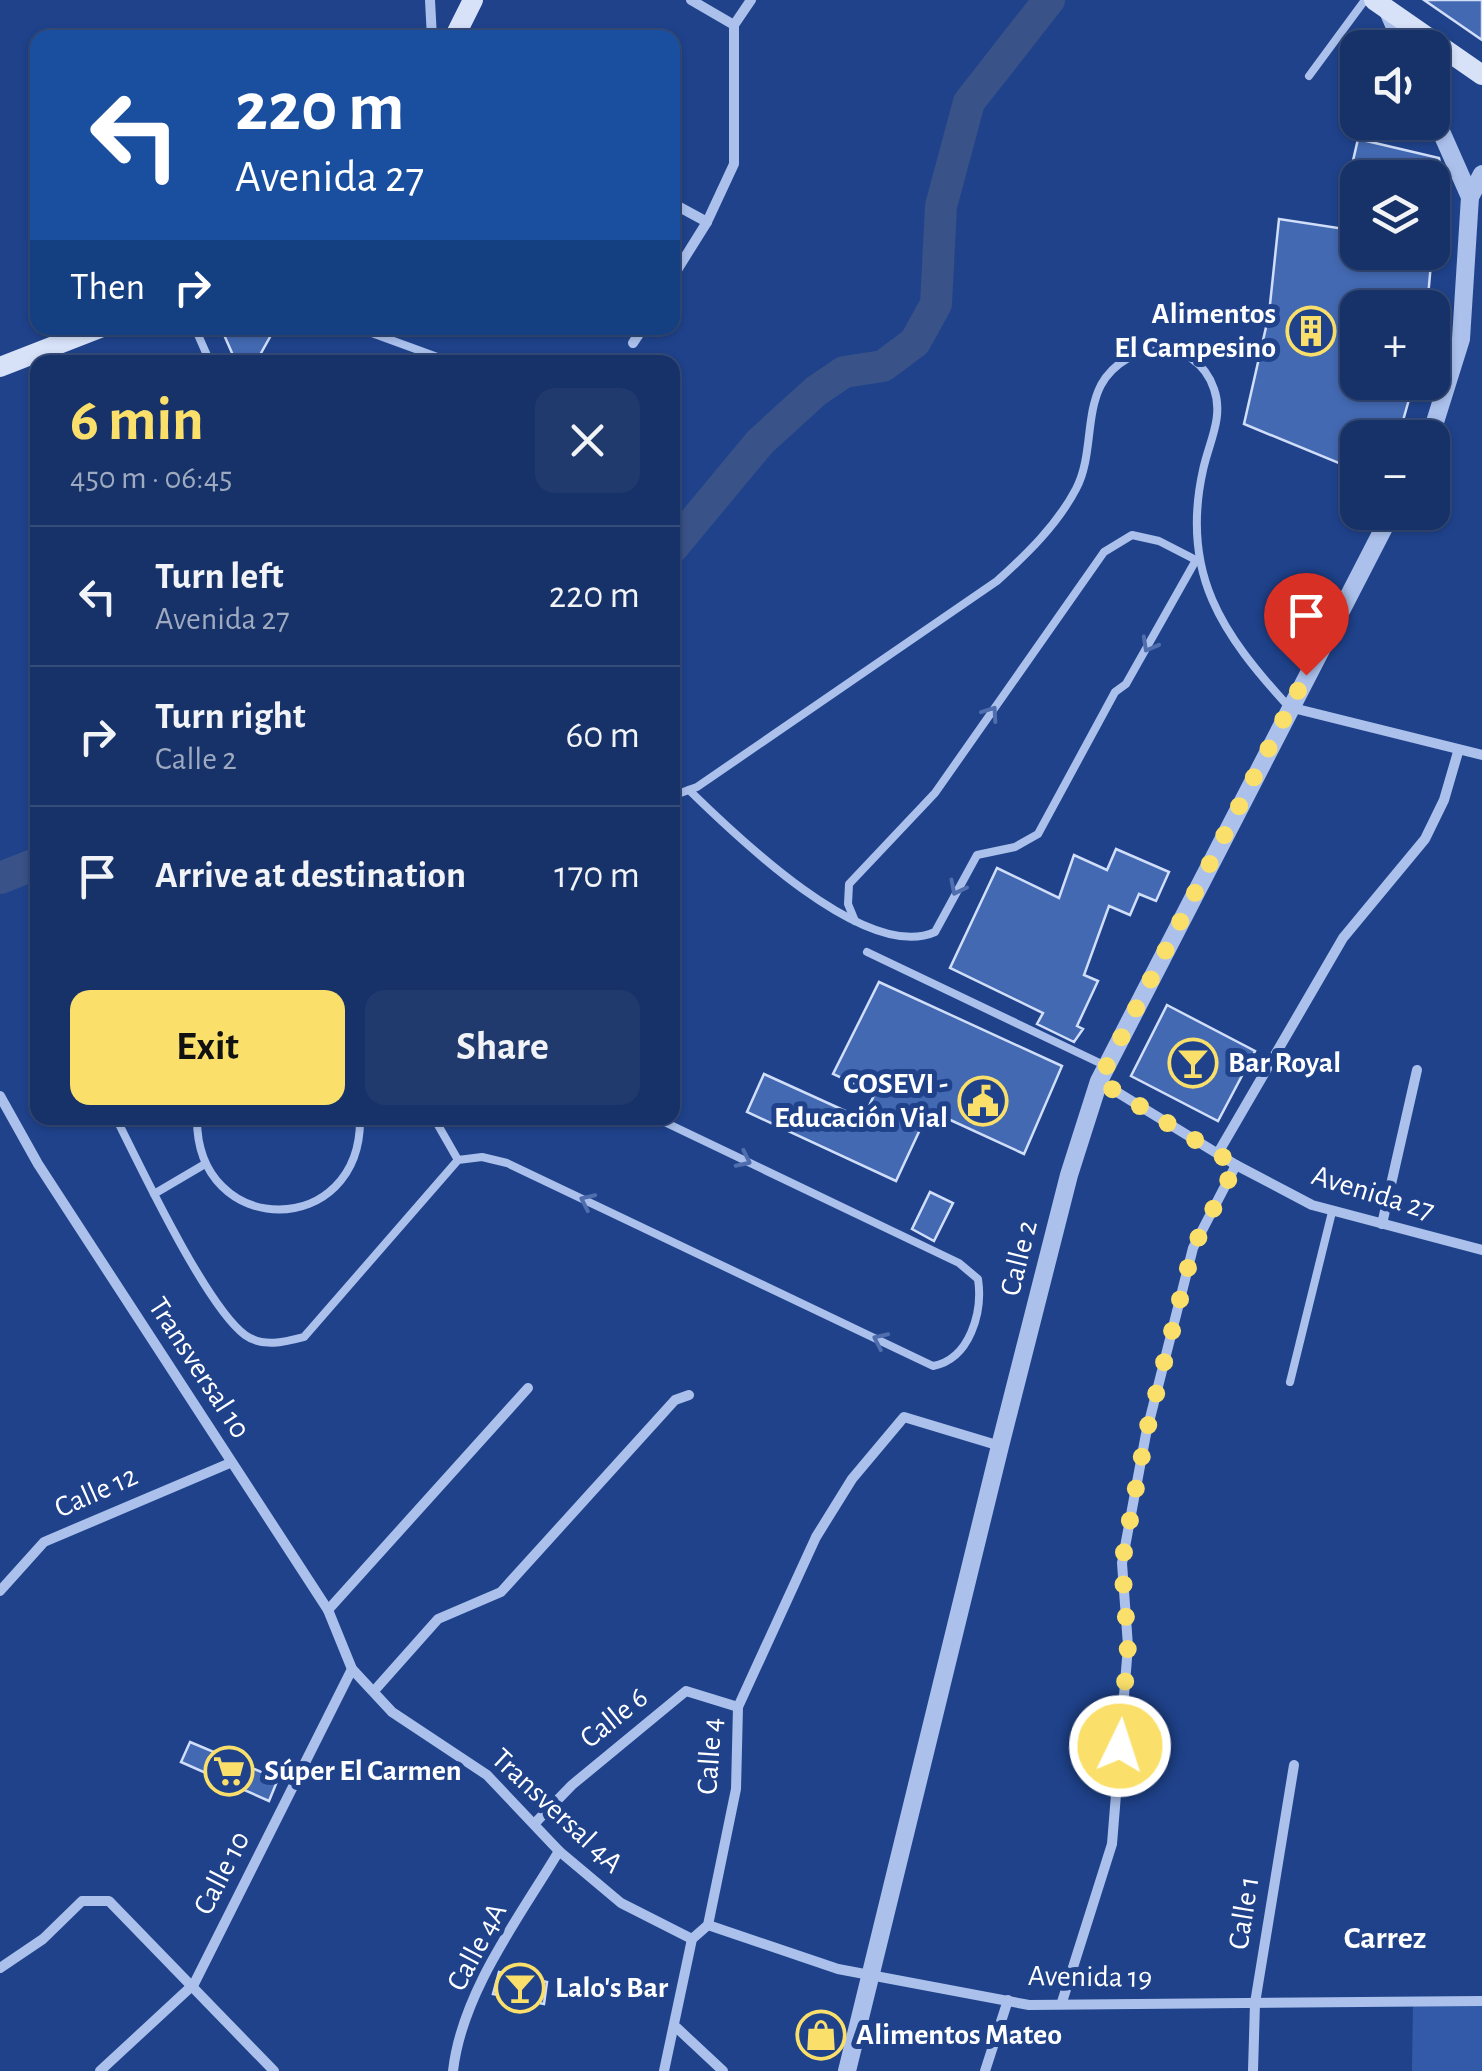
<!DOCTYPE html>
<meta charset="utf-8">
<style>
body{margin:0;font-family:"Alegreya Sans",sans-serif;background:#203a6e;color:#f1f3f6;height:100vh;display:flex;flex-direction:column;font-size:38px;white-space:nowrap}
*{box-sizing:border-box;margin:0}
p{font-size:32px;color:#9eaac0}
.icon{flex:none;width:55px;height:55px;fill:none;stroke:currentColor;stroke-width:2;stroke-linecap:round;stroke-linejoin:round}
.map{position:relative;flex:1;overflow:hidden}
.drawer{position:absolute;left:30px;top:355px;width:650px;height:770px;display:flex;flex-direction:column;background:#173268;border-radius:20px;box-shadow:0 2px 8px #0004,0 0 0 2px #364d7c}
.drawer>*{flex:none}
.top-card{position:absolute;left:30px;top:30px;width:650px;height:305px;border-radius:20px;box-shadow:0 2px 8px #0004,0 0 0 2px #364d7c;background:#1a4fa0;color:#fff;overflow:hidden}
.buttons{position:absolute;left:1340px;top:30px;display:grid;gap:20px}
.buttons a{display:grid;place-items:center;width:110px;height:110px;border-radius:20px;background:#173268;box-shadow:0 2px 8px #0004,0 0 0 2px #364d7c;font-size:50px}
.pin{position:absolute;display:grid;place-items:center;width:85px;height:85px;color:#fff;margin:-102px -42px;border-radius:50% 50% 50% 0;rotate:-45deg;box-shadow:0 0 10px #0007}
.pin .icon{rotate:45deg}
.me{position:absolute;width:110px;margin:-55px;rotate:4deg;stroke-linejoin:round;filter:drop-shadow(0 0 8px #0008)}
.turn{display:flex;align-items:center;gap:35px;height:210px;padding:0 40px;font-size:45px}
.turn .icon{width:130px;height:130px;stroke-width:2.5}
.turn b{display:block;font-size:70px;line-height:85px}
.then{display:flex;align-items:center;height:95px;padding:0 40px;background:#0003;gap:20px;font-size:38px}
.round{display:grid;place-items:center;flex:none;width:105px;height:105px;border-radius:20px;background:#203a6e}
.overview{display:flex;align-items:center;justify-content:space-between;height:170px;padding:0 40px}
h1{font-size:60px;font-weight:600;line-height:75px;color:#fae06b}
.cta{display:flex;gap:20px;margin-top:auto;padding:20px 40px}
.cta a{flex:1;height:115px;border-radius:20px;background:#fae06b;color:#111;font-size:40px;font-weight:600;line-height:115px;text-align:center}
.cta a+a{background:#203a6e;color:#f1f3f6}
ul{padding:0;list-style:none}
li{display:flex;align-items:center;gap:30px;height:140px;padding:0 40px;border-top:2px solid #364d7c}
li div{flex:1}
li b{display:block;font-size:38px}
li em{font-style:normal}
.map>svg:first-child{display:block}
</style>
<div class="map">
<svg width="1482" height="2071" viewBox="0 0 1482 2071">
<rect width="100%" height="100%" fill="#1f428b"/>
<path fill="#325aa9" d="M 1413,2001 L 1482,2001 L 1482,2071 L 1412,2071 Z"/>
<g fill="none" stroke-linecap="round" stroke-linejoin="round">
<g stroke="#395288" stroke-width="32">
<path d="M 672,548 L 760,442 L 816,391 L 844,372 L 883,366 L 915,342 L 936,304 L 941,206 L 969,102 L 1049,0"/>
<path d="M 0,878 L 38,863"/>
</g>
</g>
<g fill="#4369b2" stroke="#d1def9" stroke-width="2.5">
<path d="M 1424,0 L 1482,0 L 1482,40 Z"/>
<path d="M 1358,139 L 1439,158 L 1443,178 L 1405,178 L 1352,165 Z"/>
<path d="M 1279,219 L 1358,231 L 1358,252 L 1432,252 L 1427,308 L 1358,308 L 1358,382 L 1414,382 L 1398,438 L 1358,438 L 1358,471 L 1244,424 L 1269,314 Z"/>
<path d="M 221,328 L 275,328 L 256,362 L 236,362 Z"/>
<path d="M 1278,600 L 1308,617 L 1297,638 L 1281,629 L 1285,621 L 1271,612 Z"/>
<path d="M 1116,849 L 1169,872 L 1156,901 L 1139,894 L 1130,915 L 1109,906 L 1084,975 L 1098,981 L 1077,1026 L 1083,1029 L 1074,1042 L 1037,1024 L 1043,1013 L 950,968 L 997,868 L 1059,898 L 1074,855 L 1107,870 Z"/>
<path d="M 879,982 L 1062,1066 L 1024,1154 L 946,1118 L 941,1129 L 924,1121 L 896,1181 L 747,1112 L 764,1074 L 863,1119 L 875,1093 L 833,1074 Z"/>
<path d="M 1167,1005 L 1255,1051 L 1218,1121 L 1131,1076 Z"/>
<path d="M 930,1192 L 953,1203 L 934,1241 L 912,1229 Z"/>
<path d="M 190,1742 L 278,1779 L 269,1801 L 181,1762 Z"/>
<path d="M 499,1972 L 547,1982 L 544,2004 L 493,1994 Z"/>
</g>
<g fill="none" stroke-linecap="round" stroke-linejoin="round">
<g stroke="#abc1ec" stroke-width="8">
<path d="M 1309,76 L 1365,0"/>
<path d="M 195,328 L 210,362"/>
<path d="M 358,328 L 451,362"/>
<path d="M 689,790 C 735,835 866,963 935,932 L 977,855 L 1015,847 L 1038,834 L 1115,692 L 1126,684 L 1196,560"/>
<path d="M 672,796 L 697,787 L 997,581 C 1027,554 1057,525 1076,489 C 1093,457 1085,416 1101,385 C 1126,340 1196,335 1214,389 C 1224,417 1209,442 1203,470 C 1180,573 1222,634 1289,707"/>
<path d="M 855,921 L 848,904 L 849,884 L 935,793 L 1104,552 L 1132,535 L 1159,541 L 1196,560"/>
<path d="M 867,952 L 1106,1066"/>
<path d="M 116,1118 C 140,1166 206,1306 245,1335 C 263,1348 285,1342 304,1337 L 458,1160 L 482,1157 L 507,1163 L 933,1366 C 970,1359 983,1312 978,1279 L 959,1263 L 656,1118"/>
<path d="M 197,1118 C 196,1240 362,1240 360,1118"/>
<path d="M 434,1118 L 458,1160"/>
<path d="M 154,1194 L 205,1164"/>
<path d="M 1290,1382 L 1332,1212"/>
</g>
<g stroke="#abc1ec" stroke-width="10">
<path d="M 430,0 L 432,38"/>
<path d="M 691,0 L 734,25"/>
<path d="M 672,203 L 707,222"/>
<path d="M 672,278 L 707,222 L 734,164 L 734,25 L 751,0"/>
<path d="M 633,343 L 643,328"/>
<path d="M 1289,707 L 1482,755"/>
<path d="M 1099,1081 L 1236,1165 L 1312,1205 L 1482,1250"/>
<path d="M 0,1096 L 38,1164 L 328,1610 L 352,1669 L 392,1712 L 487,1775 L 559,1851 L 621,1903 L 692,1939"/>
<path d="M 1218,1153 L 1343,938 L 1425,839 L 1444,800 L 1458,752"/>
<path d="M 1382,1224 L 1417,1070"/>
<path d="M 0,1591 L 44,1542 L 230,1463"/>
<path d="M 328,1610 L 528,1388"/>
<path d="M 374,1691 L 438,1619 L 501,1592 L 675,1400 L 689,1395"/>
<path d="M 536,1822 L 572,1785 L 686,1691 L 738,1707"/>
<path d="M 708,1925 L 838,1969 L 1029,2005 L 1482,2001"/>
<path d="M 0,1968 L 43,1939 L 82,1901 L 109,1901 L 274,2071"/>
<path d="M 1062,2002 L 1112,1844 L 1128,1646 L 1122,1563 L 1146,1434 L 1193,1248 L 1236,1165"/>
<path d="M 677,2028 L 723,2071"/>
<path d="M 100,2071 L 194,1984 L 352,1669"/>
<path d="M 453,2071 C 462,1992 519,1918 559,1851"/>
<path d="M 664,2071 L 692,1939 L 708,1925 L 736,1789 L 738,1707 L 816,1537 L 852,1479 L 904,1417 L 1000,1446"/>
<path d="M 985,2071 L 1008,2000"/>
<path d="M 1253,2071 L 1255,2003 L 1294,1765"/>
</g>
<g stroke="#abc1ec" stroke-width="18">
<path d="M 1388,11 L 1404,48"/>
<path d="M 1470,197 L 1482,174"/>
<path d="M 1430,438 L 1461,339 L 1470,197 L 1432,111"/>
<path d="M 847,2071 L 1000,1446 L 1069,1175 L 1099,1081 L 1392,512"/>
</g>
<g stroke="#d7e2f9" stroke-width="20">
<path d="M 1374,0 L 1482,75"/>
<path d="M 454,38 L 473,0"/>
<path d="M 0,367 L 100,328"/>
</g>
</g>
<defs><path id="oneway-chevron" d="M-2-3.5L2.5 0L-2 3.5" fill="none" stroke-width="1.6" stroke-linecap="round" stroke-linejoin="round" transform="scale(2.5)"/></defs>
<g stroke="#506ead">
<use href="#oneway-chevron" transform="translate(1149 645) rotate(119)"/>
<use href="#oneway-chevron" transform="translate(991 713) rotate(-55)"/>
<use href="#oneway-chevron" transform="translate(957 888) rotate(117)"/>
<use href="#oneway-chevron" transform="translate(744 1160) rotate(26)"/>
<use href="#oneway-chevron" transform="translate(587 1201) rotate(-155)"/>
<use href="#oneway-chevron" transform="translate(880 1340) rotate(-155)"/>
</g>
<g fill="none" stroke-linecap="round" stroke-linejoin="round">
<path stroke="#fae06b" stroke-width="18" stroke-dasharray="0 32.4" d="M 1120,1746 L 1128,1646 L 1122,1563 L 1146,1434 L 1193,1248 L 1236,1165 L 1099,1081 L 1306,675"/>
</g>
<defs>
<g id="building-ring" transform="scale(2.5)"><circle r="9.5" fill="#1f428b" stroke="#fae06b" stroke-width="1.5"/><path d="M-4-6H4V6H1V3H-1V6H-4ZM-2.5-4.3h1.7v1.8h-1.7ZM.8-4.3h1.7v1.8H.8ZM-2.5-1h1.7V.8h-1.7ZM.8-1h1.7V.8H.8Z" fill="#fae06b"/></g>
<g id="bar-ring" transform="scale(2.5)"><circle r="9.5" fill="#1f428b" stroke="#fae06b" stroke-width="1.5"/><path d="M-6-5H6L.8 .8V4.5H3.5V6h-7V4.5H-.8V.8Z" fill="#fae06b"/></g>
<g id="civic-ring" transform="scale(2.5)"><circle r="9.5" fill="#1f428b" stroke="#fae06b" stroke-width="1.5"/><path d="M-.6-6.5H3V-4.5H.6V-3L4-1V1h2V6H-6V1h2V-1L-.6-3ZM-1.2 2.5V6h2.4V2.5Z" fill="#fae06b"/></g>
<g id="supermarket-ring" transform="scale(2.5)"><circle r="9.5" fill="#1f428b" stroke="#fae06b" stroke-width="1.5"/><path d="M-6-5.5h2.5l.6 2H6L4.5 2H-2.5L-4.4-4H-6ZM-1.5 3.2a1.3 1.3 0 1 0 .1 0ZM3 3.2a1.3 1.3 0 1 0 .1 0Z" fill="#fae06b"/></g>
<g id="shop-ring" transform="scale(2.5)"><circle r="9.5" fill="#1f428b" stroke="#fae06b" stroke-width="1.5"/><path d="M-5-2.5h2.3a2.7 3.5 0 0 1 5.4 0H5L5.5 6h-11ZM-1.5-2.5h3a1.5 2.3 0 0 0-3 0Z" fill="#fae06b"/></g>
</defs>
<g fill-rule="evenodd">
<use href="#building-ring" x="1311" y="331"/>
<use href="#bar-ring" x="1193" y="1063"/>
<use href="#civic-ring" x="983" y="1101"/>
<use href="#supermarket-ring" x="229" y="1771"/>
<use href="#bar-ring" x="520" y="1988"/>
<use href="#shop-ring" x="821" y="2035"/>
</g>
<g text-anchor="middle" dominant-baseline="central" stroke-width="10" stroke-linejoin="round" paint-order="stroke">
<g font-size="30" font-weight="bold" fill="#fff" stroke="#1f428b" text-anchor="start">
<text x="1276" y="314" text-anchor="end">Alimentos<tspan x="1276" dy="34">El Campesino</tspan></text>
<text x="1228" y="1063">Bar Royal</text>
<text x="948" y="1084" text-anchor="end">COSEVI -<tspan x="948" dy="34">Educación Vial</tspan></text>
<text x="264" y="1771">Súper El Carmen</text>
<text x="555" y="1988">Lalo's Bar</text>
<text x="856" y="2035">Alimentos Mateo</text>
</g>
<g font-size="30" fill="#fff" stroke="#1f428b">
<text transform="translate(1373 1193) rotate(17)">Avenida 27</text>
<text transform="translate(1019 1258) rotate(-76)">Calle 2</text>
<text transform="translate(199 1368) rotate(57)">Transversal 10</text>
<text transform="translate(96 1492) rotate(-24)">Calle 12</text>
<text transform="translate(614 1718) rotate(-39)">Calle 6</text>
<text transform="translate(710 1756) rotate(-86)">Calle 4</text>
<text transform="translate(557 1811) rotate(43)">Transversal 4A</text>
<text transform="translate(222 1873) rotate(-63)">Calle 10</text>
<text transform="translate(1244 1913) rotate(-81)">Calle 1</text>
<text transform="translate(477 1947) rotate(-62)">Calle 4A</text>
<text transform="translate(1090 1977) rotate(1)">Avenida 19</text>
</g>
<g font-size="32" font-weight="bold" fill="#fff" stroke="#1f428b">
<text x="1385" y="1938">Carrez</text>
</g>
</g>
</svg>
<div class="buttons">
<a><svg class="icon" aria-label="sound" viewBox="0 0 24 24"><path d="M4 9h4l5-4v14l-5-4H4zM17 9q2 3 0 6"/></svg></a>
<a><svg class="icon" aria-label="layers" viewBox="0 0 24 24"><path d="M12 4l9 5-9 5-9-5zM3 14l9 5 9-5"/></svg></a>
<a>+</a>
<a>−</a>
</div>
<div class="pin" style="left:1306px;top:675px;background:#d93025"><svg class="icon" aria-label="arrive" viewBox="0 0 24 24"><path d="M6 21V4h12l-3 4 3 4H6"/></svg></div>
<svg class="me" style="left:1120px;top:1746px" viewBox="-20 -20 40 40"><circle r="17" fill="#fae06b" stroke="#fff" stroke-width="3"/><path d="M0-11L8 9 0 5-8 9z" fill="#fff"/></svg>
<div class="top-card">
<div class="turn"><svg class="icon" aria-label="left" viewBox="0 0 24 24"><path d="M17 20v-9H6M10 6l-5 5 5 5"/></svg><div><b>220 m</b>Avenida 27</div></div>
<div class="then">Then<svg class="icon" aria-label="right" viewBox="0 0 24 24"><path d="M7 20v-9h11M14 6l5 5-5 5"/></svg></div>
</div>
<section class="drawer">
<div class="overview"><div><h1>6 min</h1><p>450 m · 06:45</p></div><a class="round"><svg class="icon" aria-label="close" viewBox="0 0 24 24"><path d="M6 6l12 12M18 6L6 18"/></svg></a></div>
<ul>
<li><svg class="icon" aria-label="left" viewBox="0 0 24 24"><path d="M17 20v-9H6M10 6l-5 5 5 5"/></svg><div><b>Turn left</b><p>Avenida 27</p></div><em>220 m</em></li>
<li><svg class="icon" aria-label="right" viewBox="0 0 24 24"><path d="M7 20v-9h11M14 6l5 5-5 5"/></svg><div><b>Turn right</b><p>Calle 2</p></div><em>60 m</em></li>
<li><svg class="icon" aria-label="arrive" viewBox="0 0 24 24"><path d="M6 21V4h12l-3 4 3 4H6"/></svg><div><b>Arrive at destination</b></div><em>170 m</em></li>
</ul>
<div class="cta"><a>Exit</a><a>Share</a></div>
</section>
</div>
